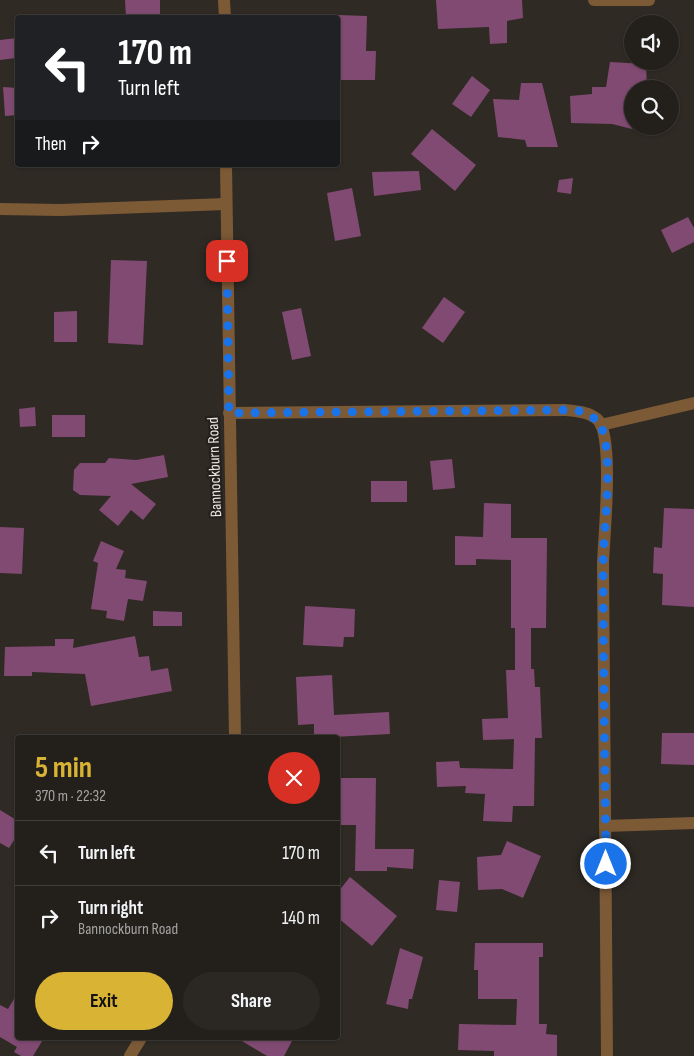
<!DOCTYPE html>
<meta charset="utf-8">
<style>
body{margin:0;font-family:"Sofia Sans Condensed",sans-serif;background:#2b2824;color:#f1f3f6;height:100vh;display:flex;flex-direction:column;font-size:19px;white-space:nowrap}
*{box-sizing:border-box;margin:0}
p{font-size:16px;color:#a3a3a3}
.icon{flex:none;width:28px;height:28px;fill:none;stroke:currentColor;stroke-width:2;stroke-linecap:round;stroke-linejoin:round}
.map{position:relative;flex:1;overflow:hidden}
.sheet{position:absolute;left:15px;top:735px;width:325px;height:305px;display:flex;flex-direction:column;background:#23201b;border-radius:5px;box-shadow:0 1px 4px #0004,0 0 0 1px #403e3a}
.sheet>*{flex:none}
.top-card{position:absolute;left:15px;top:15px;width:325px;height:152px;border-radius:5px;box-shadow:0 1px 4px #0004,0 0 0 1px #403e3a;background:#202124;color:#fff;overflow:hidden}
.controls{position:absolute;left:624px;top:15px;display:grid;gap:10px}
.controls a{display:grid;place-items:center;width:55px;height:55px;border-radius:50%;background:#23201b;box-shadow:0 1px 4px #0004,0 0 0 1px #403e3a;font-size:25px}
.pin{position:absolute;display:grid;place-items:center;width:42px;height:42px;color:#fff;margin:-21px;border-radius:10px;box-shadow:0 2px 8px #0006}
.me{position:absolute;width:55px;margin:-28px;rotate:0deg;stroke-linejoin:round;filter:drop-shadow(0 0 4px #0008)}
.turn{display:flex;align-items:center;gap:18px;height:105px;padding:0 20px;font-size:22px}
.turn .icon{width:65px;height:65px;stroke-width:2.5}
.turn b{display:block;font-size:35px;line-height:42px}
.then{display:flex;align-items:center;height:48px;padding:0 20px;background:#0003;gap:10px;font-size:19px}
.round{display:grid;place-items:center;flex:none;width:52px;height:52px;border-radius:26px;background:#2b2824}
.summary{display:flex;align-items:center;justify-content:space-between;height:85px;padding:0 20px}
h1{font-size:30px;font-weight:700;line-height:38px;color:#d9b334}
.primary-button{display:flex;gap:10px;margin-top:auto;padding:10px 20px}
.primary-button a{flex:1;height:58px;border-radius:30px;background:#d9b334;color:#111;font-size:20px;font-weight:700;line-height:58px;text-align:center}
.primary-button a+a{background:#2b2824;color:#f1f3f6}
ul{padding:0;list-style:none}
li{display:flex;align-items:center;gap:15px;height:65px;padding:0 20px;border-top:1px solid #403e3a}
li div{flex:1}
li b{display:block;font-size:19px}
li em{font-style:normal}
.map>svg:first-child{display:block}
</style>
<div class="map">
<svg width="694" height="1056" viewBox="0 0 694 1056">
<rect width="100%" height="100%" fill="#2f2a24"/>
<g fill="#814a73">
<path d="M 125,0 L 160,0 L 160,18 L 126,18 Z"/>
<path d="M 436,0 L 522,0 L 523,18 L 507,21 L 507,43 L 490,44 L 489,27 L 438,29 Z"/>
<path d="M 338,15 L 367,16 L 366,51 L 376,51 L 375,80 L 338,80 Z"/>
<path d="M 17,38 L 16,58 L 0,60 L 0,40 Z"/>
<path d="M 610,62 L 646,64 L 647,89 L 632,89 L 632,129 L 612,124 L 571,123 L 570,96 L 592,94 L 592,87 L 606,87 Z"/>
<path d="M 472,76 L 490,90 L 471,117 L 452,104 Z"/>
<path d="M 521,83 L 542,83 L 558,147 L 527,147 L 525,140 L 498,137 L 493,99 L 519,100 Z"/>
<path d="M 3,87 L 18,88 L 18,115 L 5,116 Z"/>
<path d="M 432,129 L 476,165 L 455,191 L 411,154 Z"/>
<path d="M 419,171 L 421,190 L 374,196 L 372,172 Z"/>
<path d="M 573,178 L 571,194 L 557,192 L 559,180 Z"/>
<path d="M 352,188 L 361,236 L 335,241 L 327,193 Z"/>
<path d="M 688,217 L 694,228 L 694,242 L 672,253 L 661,230 Z"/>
<path d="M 111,260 L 147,261 L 143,345 L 108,343 Z"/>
<path d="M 444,297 L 465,312 L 443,343 L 422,328 Z"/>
<path d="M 301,308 L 311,356 L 292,360 L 282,312 Z"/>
<path d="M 77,311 L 77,342 L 54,342 L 54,312 Z"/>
<path d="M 35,407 L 36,426 L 20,427 L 19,409 Z"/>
<rect x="52" y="415" width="33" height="22"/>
<path d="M 164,455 L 168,477 L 131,484 L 156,504 L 143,520 L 131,510 L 118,526 L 99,510 L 111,496 L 80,495 L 73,490 L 74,470 L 80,463 L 105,463 L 109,458 L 136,460 Z"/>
<path d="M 452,459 L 455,488 L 433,490 L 430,461 Z"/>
<rect x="371" y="481" width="36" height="21"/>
<path d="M 484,503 L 511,504 L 511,538 L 547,538 L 546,628 L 531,628 L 531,669 L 534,669 L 535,687 L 540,687 L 542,738 L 535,738 L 534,806 L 513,806 L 512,822 L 483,821 L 485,794 L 465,793 L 466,786 L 437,787 L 436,762 L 459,761 L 460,768 L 513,769 L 514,739 L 483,740 L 482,719 L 508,718 L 506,670 L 515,670 L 515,628 L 511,628 L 511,560 L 476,559 L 476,565 L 455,565 L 455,536 L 483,537 Z"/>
<path d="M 664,508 L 694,509 L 694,607 L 662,605 L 663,574 L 653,573 L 654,547 L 662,548 Z"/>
<path d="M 0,527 L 24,528 L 22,574 L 0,573 Z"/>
<path d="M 101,541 L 124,551 L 116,569 L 126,570 L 125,578 L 147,581 L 143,601 L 128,599 L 124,621 L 106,618 L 107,611 L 91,609 L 98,563 L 93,561 Z"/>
<path d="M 305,606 L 355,609 L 354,637 L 344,637 L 343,647 L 303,645 Z"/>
<path d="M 153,611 L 182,612 L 182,626 L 153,626 Z"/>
<path d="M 135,636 L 139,657 L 149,656 L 151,671 L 168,668 L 172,691 L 91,706 L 85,674 L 32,672 L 32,676 L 4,676 L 5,647 L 55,646 L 55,639 L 74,639 L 73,648 Z"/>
<path d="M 332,675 L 334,715 L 389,712 L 390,734 L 314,738 L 314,724 L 298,725 L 296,677 Z"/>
<path d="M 662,733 L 694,733 L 694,765 L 661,764 Z"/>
<path d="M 338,778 L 376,778 L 375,849 L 414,849 L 413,869 L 387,867 L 387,871 L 355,871 L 356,825 L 338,825 Z"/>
<path d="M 0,810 L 18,821 L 18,834 L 9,848 L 0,843 Z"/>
<path d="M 507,841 L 541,856 L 523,898 L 502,889 L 478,890 L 477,857 L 501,855 Z"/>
<path d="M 350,877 L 397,916 L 372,946 L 338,918 L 338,892 Z"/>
<path d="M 439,880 L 460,882 L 457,912 L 436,910 Z"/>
<path d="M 475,943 L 543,943 L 543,957 L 539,957 L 539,1024 L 547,1024 L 546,1034 L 557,1035 L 557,1056 L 494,1056 L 494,1051 L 458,1050 L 459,1024 L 516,1025 L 517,999 L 478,999 L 478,970 L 474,970 Z"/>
<path d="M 400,948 L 423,957 L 412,999 L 409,999 L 408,1009 L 386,1004 Z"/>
<path d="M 18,992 L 18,1038 L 44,1038 L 33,1056 L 21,1056 L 14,1052 L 17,1047 L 0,1037 L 0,1005 L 8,1009 Z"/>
<path d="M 237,1038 L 284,1038 L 292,1041 L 284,1056 L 267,1056 Z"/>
</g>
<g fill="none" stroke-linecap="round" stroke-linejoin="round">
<g stroke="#7d5a36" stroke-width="12">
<path d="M 224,0 L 225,18"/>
<path d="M 594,0 L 649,0"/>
<path d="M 226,165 L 235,738"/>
<path d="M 0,209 L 60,210 L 226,204"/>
<path d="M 229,413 L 565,410 C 576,411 590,412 598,420 C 614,437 604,536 603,563 L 607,1056"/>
<path d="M 601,425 L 694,403"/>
<path d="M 605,826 L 694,823"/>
<path d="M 130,1056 L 141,1038"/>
</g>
</g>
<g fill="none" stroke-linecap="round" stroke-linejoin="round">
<path stroke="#1a73e8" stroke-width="9" stroke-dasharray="0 16.2" d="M 227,261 L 229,413 L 565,410 L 579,411 L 598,420 C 616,449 603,529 603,565 C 603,665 605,765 606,864"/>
</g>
<g text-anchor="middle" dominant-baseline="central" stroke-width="4.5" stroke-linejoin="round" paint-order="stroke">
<g font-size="16" fill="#e8e5e1" stroke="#25201a">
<text transform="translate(215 467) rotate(-92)">Bannockburn Road</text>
</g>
</g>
</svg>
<div class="controls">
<a><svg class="icon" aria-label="sound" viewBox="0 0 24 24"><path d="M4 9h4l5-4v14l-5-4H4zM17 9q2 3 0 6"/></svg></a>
<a><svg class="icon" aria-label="search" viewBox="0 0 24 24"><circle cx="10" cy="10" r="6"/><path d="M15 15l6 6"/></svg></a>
</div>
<div class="pin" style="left:227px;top:261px;background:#d93025"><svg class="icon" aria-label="arrive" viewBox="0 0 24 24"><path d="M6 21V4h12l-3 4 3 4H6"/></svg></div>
<svg class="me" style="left:606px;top:864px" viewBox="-20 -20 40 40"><circle r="17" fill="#1a73e8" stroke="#fff" stroke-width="3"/><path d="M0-11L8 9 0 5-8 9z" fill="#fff"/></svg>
<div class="top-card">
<div class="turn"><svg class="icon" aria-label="left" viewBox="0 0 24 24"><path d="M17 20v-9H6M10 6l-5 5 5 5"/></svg><div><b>170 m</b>Turn left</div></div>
<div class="then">Then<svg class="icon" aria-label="right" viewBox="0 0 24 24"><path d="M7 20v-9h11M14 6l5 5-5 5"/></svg></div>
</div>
<section class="sheet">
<div class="summary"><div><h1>5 min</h1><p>370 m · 22:32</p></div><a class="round" style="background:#d93025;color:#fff"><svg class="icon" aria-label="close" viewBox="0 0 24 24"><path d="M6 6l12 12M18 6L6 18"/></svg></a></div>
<ul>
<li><svg class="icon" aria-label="left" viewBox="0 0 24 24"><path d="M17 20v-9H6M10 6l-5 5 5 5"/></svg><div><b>Turn left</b></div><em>170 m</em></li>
<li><svg class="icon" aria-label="right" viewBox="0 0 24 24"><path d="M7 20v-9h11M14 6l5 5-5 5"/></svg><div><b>Turn right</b><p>Bannockburn Road</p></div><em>140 m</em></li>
</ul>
<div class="primary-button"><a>Exit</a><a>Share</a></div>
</section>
</div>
